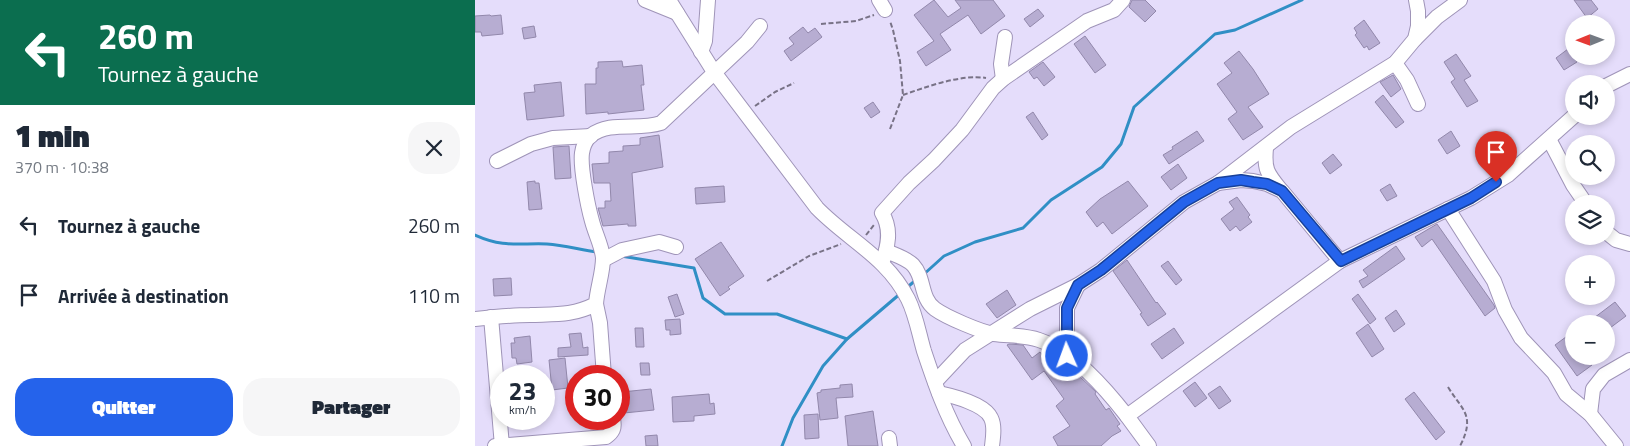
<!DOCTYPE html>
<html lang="fr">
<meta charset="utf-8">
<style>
body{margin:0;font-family:"Titillium Web",sans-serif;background:#f6f6f7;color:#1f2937;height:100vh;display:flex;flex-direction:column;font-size:19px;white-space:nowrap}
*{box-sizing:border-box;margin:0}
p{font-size:16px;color:#747a83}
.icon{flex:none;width:28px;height:28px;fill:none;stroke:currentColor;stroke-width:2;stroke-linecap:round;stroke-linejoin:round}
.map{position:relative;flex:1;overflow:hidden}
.sheet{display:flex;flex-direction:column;background:#fff;width:475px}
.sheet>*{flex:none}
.top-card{background:#0b6e4f;color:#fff;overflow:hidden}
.needle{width:32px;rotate:269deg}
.fabs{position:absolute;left:1090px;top:15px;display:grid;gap:10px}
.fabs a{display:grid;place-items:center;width:50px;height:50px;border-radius:50%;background:#fff;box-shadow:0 2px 8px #0003;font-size:25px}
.speed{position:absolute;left:15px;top:365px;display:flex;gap:10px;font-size:25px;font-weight:700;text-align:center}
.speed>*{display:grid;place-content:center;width:65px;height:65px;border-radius:50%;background:#fff;box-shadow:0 2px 8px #0003;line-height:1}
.speed small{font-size:12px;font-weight:400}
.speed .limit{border:8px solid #d22;background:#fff;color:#111}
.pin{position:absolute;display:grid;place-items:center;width:42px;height:42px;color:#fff;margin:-51px -21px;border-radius:50% 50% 50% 0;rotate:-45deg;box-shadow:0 0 5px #0007}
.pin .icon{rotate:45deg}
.me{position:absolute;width:55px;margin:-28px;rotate:358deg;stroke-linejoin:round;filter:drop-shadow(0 0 4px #0008)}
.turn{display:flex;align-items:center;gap:18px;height:105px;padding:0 15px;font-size:22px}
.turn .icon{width:65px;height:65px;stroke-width:2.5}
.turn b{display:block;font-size:35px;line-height:42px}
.round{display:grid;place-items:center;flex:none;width:52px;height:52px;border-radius:20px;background:#f6f6f7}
.headline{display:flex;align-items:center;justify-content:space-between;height:85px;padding:0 15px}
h1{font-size:30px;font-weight:800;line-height:38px}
.button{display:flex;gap:10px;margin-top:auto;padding:10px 15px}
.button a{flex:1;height:58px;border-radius:20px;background:#2563eb;color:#fff;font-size:20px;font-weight:800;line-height:58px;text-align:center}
.button a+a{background:#f6f6f7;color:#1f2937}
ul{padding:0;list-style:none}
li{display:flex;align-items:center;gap:15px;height:70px;padding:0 15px}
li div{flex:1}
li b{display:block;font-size:19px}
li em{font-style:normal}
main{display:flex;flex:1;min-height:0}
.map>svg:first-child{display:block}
</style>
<main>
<section class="sheet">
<div class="top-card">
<div class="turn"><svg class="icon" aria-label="left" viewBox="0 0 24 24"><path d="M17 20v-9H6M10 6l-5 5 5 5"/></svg><div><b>260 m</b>Tournez à gauche</div></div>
</div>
<div class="headline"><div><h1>1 min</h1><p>370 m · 10:38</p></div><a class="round"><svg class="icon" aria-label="close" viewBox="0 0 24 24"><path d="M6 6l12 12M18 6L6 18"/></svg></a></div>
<ul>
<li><svg class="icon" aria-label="left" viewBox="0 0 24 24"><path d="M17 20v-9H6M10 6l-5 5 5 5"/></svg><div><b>Tournez à gauche</b></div><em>260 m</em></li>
<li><svg class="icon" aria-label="arrive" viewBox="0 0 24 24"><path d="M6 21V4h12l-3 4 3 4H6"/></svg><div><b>Arrivée à destination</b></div><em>110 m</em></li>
</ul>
<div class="button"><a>Quitter</a><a>Partager</a></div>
</section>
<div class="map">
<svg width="1155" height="446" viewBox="0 0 1155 446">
<rect width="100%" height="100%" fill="#e5ddfb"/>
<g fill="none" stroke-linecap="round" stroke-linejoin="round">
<g stroke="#308fc5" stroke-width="3">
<path d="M 0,235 C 29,248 43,243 72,244 C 89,245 106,250 122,252"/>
<path d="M 146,256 L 219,268 L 228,298 L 250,314 L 302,314 L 372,339"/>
<path d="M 448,275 L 469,256 L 500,242 L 548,228 L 576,200 L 627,167 L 646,144 L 659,107 L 740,34 L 760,30 L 827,0"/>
<path d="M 430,289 L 441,280"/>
<path d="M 307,446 L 318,418 L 348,366 L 372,339 L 426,293"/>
</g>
</g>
<g fill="#b7add2" stroke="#9288ab">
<path d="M 459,0 L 473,17 L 486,8 L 480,0 L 518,0 L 530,16 L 506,34 L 493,15 L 465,34 L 476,50 L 451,66 L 442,52 L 459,41 L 439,15 Z"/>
<path d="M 657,0 L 670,0 L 681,11 L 670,22 L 654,7 Z"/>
<path d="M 1099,0 L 1116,0 L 1123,9 L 1112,18 Z"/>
<path d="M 563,9 L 569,16 L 555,27 L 549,19 Z"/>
<path d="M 15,15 L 16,16 L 26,15 L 28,34 L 7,36 L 6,32 L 0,32 L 0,16 Z"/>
<path d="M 889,20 L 905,43 L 894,50 L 892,46 L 889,48 L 880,35 L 882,33 L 879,28 Z"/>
<path d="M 59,26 L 61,37 L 49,39 L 47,28 Z"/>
<path d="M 328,27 L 333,33 L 340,28 L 347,37 L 316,61 L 309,51 L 319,44 L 314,38 Z"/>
<path d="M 610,36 L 631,65 L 620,73 L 599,44 Z"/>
<path d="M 1093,49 L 1102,62 L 1089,70 L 1081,58 Z"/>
<path d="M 764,51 L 778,69 L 794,94 L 773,107 L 788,127 L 768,140 L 753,119 L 762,112 L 742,84 L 757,73 L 749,63 Z"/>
<path d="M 981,54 L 996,76 L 989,80 L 1003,101 L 992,107 L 976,82 L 980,79 L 969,62 Z"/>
<path d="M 147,61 L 148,67 L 167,65 L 169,85 L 166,85 L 169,110 L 133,114 L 133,112 L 111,114 L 110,84 L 121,84 L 121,68 L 123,68 L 123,62 Z"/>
<path d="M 568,62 L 580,77 L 569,86 L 562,77 L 559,79 L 554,72 Z"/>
<path d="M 918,75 L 926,89 L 916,97 L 905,82 Z"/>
<path d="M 86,82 L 89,116 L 52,120 L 49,93 L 60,92 L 59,85 Z"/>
<path d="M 908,95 L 929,122 L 921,128 L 900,102 Z"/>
<path d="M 398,102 L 405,112 L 396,118 L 389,108 Z"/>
<path d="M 558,112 L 573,135 L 567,140 L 551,117 Z"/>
<path d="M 722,131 L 729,141 L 694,164 L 688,155 L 698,149 L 697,147 Z"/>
<path d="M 976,131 L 985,146 L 972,154 L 963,140 Z"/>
<path d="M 184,135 L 188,167 L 157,173 L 161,226 L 153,226 L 153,224 L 128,226 L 123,208 L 130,208 L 130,201 L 136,201 L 135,183 L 119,183 L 117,164 L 134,163 L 134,152 L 148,151 L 148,146 L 165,145 L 165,138 Z"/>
<path d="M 94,146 L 96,178 L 80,179 L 78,147 Z"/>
<path d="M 858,154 L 867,165 L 855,174 L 847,163 Z"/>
<path d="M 703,164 L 712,178 L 696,190 L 686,177 Z"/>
<path d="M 60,181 L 60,183 L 64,183 L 67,209 L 54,210 L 52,182 Z"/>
<path d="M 653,181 L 673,206 L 637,234 L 628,222 L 622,227 L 611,212 L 625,199 Z"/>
<path d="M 915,184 L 922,196 L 912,201 L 905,190 Z"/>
<path d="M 249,186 L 250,202 L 221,204 L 220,188 Z"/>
<path d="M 762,197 L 775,215 L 773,217 L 777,222 L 765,231 L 761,226 L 755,231 L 746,219 L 759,209 L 754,202 Z"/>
<path d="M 962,224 L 1019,305 L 1020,308 L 1010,316 L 957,239 L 947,247 L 940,237 Z"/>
<path d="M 246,242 L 269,276 L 253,287 L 255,289 L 245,296 L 220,259 Z"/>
<path d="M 921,246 L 930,259 L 888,288 L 884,281 L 893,276 L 888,270 Z"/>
<path d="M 652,260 L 681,303 L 682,302 L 691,314 L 673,326 L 665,314 L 667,313 L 638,271 Z"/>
<path d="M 693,261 L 707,280 L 701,285 L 686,266 Z"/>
<path d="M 36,278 L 37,295 L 19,296 L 18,279 Z"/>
<path d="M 532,290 L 541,305 L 522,318 L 511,304 Z"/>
<path d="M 202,294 L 209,314 L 200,317 L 193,297 Z"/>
<path d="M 883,294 L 901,319 L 895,324 L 877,299 Z"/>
<path d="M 1140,302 L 1151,316 L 1131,331 L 1131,324 L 1111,324 Z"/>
<path d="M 921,310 L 930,324 L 919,332 L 910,318 Z"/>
<path d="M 205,319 L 206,334 L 195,335 L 195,330 L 191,330 L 190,320 Z"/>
<path d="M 893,324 L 909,349 L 897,357 L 881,333 Z"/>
<path d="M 160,328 L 168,328 L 169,347 L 161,347 Z"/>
<path d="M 699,328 L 709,343 L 687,359 L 676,344 Z"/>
<path d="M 106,333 L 108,348 L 113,347 L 113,355 L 83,357 L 83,348 L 96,347 L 94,334 Z"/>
<path d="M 1095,334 L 1099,340 L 1099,356 L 1111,356 L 1117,365 L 1102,376 L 1080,345 Z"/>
<path d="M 55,336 L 57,362 L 42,364 L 41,358 L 37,358 L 36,343 L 40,343 L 39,338 Z"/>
<path d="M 534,344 L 548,345 L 557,358 L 565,352 L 572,362 L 579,357 L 593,366 L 599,375 L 602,374 L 621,392 L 620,394 L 631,410 L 634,408 L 645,424 L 642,426 L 646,431 L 637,436 L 626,446 L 583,446 L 578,437 L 595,426 L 581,406 L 589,399 L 569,371 L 557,380 L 532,345 Z"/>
<path d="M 90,358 L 93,388 L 77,390 L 74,360 Z"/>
<path d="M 165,363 L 174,363 L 175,375 L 166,375 Z"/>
<path d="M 720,382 L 732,398 L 720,407 L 708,391 Z"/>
<path d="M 377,384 L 378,397 L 361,398 L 363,418 L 345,420 L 342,393 L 346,392 L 346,390 L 365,388 L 365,385 Z"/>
<path d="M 745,386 L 756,401 L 744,409 L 733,394 Z"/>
<path d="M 176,389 L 179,410 L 149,413 L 147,392 Z"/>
<path d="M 939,392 L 970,432 L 961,440 L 930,399 Z"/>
<path d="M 234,394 L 235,404 L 239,403 L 240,414 L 219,416 L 219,421 L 198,422 L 197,397 Z"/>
<path d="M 398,411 L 403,446 L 373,446 L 370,416 Z"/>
<path d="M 343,414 L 344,438 L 330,439 L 329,415 Z"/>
<path d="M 182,435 L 183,446 L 171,446 L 170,436 Z"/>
</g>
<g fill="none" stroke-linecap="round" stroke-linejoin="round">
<g stroke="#9f94b8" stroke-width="16">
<g id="minor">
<path d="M 170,0 L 202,13"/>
<path d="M 194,0 L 239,72 L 342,208 C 373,240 412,257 433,299 C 441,315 444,334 449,351 C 460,384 471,416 489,446"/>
<path d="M 404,0 L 410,10"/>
<path d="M 940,39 L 962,17 L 985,0"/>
<path d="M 226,52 L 230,41 L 233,0"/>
<path d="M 920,63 L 932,80 L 943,104"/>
<path d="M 528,79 L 526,64 L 530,37"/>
<path d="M 1131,86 L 1155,74"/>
<path d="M 1074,139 L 1098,185 L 1111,204"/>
<path d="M 791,148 C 789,169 792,173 805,189"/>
<path d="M 22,161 L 56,144 L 78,138 L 116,136"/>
<path d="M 743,183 L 766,180 L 778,181 L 792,184 L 807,191 L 865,261"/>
<path d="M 973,209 L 1019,281 L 1030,310 L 1046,338 L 1079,373 L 1091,394 L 1115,414 L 1141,446"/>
<path d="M 1131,232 L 1141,240 L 1155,244"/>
<path d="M 411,251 C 420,255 431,258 438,265 C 450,278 445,298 460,309 C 471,317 506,332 519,334 C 534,336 549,335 564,340 C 599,352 630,388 652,416"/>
<path d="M 128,260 L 147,250 L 184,242 L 201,247"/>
<path d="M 407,263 C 413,247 417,229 407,213 L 434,183 L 459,160 L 487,130 L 518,88 L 528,79 L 612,21 L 639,10 L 648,0"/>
<path d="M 121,304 L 125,323 L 129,376"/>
<path d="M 16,317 L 27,446"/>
<path d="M 0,319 C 18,317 37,315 55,315 C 81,314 97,316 121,304 C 122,289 128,273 128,258 C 127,246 120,233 117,221 C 113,207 105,167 107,153 C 108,146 110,141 115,136 C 136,120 163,131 186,123 L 272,42 L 285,26"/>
<path d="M 592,355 L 592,308 L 603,285"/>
<path d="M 460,382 L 490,350 L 555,309 L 603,285 L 626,270 L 709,202 L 743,183 L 816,127 L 920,63 L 940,39 L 943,26 L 943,11 L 941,0"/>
<path d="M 464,393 C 478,396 510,404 516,418 C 520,426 518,438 517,446"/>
<path d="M 1115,414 L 1118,389 L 1129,375 L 1155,360"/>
<path d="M 414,438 L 415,446"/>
<path d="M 20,446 L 131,437 C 138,432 140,428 138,419"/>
<path d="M 674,446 L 652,416 L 865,261 L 996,198 L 1033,175 L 1099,116"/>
</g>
</g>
<g stroke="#787286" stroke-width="2" stroke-dasharray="5 2.5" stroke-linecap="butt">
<path d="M 346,24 L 381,21 L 399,15"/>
<path d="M 428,95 C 451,87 486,74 511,78"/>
<path d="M 280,106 L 300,92 L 319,83"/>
<path d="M 415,129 L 428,95 L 425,61 L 418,30 L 415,21"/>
<path d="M 391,235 L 399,225"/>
<path d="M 292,281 L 334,256 L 366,244"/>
<path d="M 973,387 C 987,410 1001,415 985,446"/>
</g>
<use href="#minor" stroke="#fff" stroke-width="14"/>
</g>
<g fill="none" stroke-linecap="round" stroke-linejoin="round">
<g stroke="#184099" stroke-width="12">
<path id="route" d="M 592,356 L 592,308 L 603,285 L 626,270 L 709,202 L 743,183 L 766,180 L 778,182 L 792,184 L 807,191 L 866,261 L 996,198 L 1021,182"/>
</g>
<use href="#route" stroke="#2563eb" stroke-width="9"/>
</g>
</svg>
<div class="fabs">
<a><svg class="needle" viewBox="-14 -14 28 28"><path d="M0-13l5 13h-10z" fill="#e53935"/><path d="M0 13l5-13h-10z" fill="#747a83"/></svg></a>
<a><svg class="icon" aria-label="sound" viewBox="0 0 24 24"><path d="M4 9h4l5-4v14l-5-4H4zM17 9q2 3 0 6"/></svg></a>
<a><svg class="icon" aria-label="search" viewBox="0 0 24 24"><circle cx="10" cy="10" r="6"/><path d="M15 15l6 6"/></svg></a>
<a><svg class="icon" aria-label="layers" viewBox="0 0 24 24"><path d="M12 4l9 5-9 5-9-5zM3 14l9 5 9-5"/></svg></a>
<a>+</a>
<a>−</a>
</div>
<div class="speed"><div>23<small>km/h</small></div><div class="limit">30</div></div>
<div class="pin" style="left:1021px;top:182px;background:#d93025"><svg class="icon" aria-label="arrive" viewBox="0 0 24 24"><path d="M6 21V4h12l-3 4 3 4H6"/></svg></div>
<svg class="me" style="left:592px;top:356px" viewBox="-20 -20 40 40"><circle r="17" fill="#2563eb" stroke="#fff" stroke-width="3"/><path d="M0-11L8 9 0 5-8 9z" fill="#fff"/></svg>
</div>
</main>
